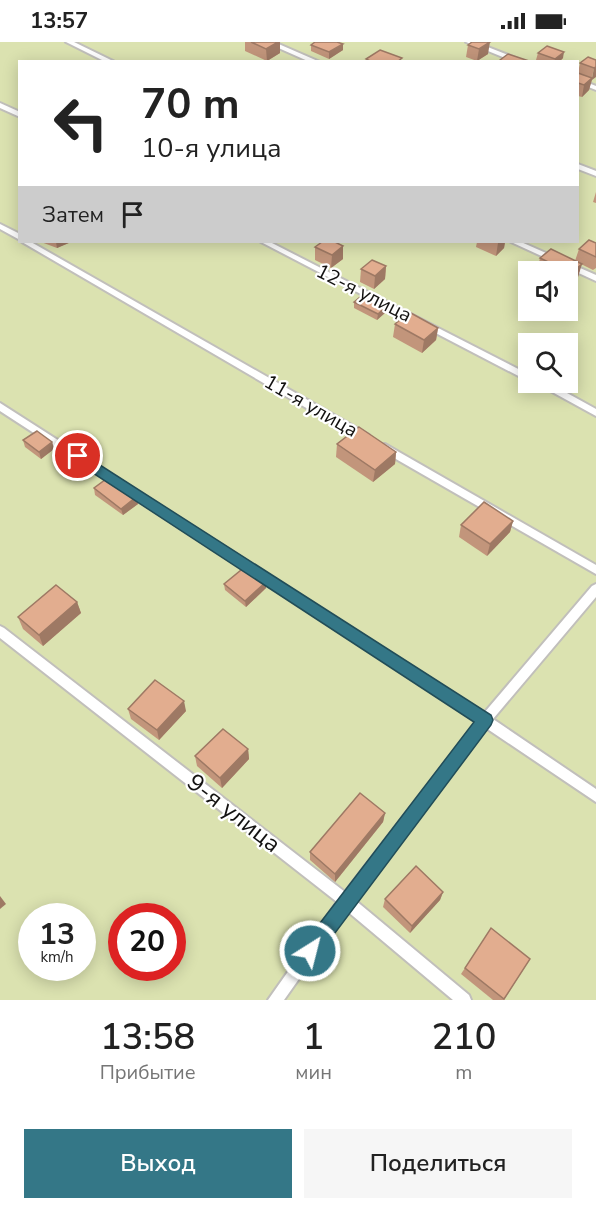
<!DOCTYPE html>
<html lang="ru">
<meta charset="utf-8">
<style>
body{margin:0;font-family:"Nunito Sans",sans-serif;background:#f6f6f6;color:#222;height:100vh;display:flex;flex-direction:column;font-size:22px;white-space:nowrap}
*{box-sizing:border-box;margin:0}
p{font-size:20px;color:#767676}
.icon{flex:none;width:33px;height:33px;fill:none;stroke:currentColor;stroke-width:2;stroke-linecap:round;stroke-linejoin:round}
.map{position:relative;height:958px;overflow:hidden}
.side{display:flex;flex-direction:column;background:#fff;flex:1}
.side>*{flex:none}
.top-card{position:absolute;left:18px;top:18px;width:561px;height:183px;border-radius:0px;box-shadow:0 3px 15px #0003;background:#fff;color:#222;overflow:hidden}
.tools{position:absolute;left:518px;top:219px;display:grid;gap:12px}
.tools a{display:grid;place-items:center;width:60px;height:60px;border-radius:0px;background:#fff;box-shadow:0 3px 15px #0003;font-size:30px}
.speed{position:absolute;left:18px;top:861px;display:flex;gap:12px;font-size:30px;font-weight:700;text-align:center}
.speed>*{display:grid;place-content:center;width:78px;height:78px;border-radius:50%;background:#fff;box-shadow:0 3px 15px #0003;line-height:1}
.speed small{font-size:15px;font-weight:400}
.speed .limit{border:9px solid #d22;background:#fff;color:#111}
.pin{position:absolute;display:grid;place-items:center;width:51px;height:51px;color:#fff;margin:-26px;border:3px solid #fff;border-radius:50%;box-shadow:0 2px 6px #0007}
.me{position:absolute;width:66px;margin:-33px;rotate:36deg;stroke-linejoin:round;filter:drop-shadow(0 0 4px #0008)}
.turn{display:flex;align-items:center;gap:21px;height:126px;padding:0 24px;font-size:27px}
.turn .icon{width:78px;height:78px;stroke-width:2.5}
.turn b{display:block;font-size:42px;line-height:51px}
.then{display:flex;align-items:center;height:57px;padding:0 24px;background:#0003;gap:12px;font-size:22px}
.eta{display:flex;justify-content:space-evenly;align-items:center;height:102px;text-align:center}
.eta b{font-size:36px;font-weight:600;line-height:42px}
.action{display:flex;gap:12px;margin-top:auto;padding:12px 24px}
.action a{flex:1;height:69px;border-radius:0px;background:#347787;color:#fff;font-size:24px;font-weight:600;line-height:69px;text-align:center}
.action a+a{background:#f6f6f6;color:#222}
.status{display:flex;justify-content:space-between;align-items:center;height:42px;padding:0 30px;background:#fff;direction:ltr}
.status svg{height:16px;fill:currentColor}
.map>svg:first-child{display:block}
</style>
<div class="status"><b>13:57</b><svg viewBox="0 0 49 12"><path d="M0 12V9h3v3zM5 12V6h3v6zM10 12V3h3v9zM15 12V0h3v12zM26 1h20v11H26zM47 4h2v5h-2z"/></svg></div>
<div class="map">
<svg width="596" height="958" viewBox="0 0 596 958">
<rect width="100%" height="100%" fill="#f9f6f2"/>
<path fill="#dbe2b0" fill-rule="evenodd" d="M 0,0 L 596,0 L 596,958 L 0,958 ZM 20,20 L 578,20 L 578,200 L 20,200 ZM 528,230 L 567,230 L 567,268 L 528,268 ZM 528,302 L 567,302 L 567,340 L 528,340 ZM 32,874 L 82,874 L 82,926 L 32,926 ZM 122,874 L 172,874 L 172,926 L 122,926 Z"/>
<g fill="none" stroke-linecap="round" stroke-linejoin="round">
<g stroke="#c1bfbb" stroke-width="4">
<g id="lane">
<path d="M 66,0 L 74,0 L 115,20 L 106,20 Z"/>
<path d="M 265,0 L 274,0 L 320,20 L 310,20 Z"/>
<path d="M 466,0 L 475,0 L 526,20 L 515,20 Z"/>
<path d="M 578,37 L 596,44 L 596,48 L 578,41 Z"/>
<path d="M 0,61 L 20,70 L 20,75 L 0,66 Z"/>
<path d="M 578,122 L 596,129 L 596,134 L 578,127 Z"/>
<path d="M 0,182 L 20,192 L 20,198 L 0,187 Z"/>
<path d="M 22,200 L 31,200 L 369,393 L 371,396 L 369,399 L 363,399 Z"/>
<path d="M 261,200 L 270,200 L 528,332 L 528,339 Z"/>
<path d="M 511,200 L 521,200 L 596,233 L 596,239 Z"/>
<path d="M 534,340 L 547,340 L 596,367 L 596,374 Z"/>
<path d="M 0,361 L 484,671 L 592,544 L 596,542 L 596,555 L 493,677 L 596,747 L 596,760 L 486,686 L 355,858 L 469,953 L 471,958 L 453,958 L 347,869 L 284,958 L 268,958 L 337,860 L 0,596 L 0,584 L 4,586 L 345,850 L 477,679 L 0,369 Z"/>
<path d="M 385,402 L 596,523 L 596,532 L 382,409 L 380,406 L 382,403 Z"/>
</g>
</g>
<use href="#lane" fill="#fff" fill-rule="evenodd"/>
</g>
<g fill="#c2957b">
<path d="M 245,0 L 280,0 L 280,11 L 267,19 L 245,9 Z"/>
<path d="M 472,0 L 488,12 L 477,19 L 466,15 L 468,3 Z"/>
<path d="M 311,3 L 343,8 L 329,17 L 311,9 Z"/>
<path d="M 538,11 L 563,16 L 559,20 L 542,20 L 536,18 Z"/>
<path d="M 596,18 L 589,48 L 582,55 L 578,54 L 578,31 L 580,21 Z"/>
<path d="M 596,150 L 596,161 L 593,160 Z"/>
<path d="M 41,200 L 71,200 L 57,206 Z"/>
<path d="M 477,200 L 505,200 L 504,206 L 496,214 L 476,205 Z"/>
<path d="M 596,201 L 596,226 L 593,228 L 581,222 L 578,235 L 568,244 L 567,230 L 537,229 L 540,216 L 575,219 L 579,207 Z"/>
<path d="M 315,205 L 343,217 L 331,226 L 315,218 Z"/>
<path d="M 386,224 L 385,237 L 374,247 L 360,240 L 361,227 Z"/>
<path d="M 354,260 L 387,264 L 386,270 L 377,278 L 354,266 Z"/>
<path d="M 395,282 L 438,286 L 436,298 L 422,311 L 393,295 Z"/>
<path d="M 23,398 L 52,400 L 54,407 L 41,417 L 25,405 Z"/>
<path d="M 337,402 L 396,410 L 395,422 L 373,440 L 336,415 Z"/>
<path d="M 94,446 L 136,455 L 138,462 L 123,473 L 95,453 Z"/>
<path d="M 513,479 L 510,490 L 487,514 L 459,495 L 461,483 Z"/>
<path d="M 266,540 L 266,546 L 246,565 L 225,548 L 224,542 Z"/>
<path d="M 77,560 L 81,571 L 43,604 L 23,587 L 18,575 Z"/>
<path d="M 128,667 L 186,669 L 159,698 L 131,677 Z"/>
<path d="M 248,707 L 249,717 L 222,746 L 197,724 L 195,714 Z"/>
<path d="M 385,771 L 383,780 L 335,840 L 310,818 L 310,810 Z"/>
<path d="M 443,850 L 440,858 L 410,891 L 383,865 L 385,857 Z"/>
<path d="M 530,917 L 504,958 L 493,958 L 461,932 L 465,926 Z"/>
</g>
<g fill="#9e7964">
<path d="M 278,0 L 280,0 L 280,11 L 267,19 L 266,7 Z"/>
<path d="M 490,0 L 488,12 L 477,19 L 479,7 Z"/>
<path d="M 343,2 L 343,8 L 329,17 L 329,10 Z"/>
<path d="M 564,10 L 563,16 L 559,20 L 555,20 L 555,17 Z"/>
<path d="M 596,25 L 596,35 L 592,38 L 589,48 L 582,55 L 584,43 L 592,36 L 594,26 Z"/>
<path d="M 56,200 L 71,200 L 57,206 Z"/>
<path d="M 499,200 L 505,200 L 504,206 L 496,214 L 498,201 Z"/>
<path d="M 343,204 L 343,217 L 331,226 L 332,213 Z"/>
<path d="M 582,222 L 578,235 L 568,244 L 571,231 Z"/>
<path d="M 386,224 L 385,237 L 374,247 L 375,234 Z"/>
<path d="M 387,264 L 386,270 L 377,278 L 378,272 Z"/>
<path d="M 438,286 L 436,298 L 422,311 L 424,298 Z"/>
<path d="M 52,400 L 54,407 L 41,417 L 39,410 Z"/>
<path d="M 396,410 L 395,422 L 373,440 L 375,428 Z"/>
<path d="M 136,455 L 138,462 L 123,473 L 121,467 Z"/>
<path d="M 513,479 L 510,490 L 487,514 L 490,502 Z"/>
<path d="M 266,540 L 266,546 L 246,565 L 245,559 Z"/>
<path d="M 77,560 L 81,571 L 43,604 L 39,593 Z"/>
<path d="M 184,659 L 186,669 L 159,698 L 157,688 Z"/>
<path d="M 248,707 L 249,717 L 222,746 L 220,736 Z"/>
<path d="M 385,771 L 383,780 L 335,840 L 335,832 Z"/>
<path d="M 443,850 L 440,858 L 410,891 L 412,884 Z"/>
<path d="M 0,854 L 6,862 L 0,867 Z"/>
</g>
<g fill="#e2ad8f" stroke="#9e7964" stroke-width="1.5">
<path d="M 251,0 L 278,0 L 266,7 Z"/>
<path d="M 315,0 L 337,0 L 343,2 L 329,10 L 311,3 Z"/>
<path d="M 472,0 L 490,0 L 479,7 L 468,3 Z"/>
<path d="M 547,4 L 564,10 L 555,17 L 538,11 Z"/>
<path d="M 380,8 L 402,16 L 397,20 L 372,20 L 366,17 Z"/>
<path d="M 508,12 L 529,19 L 504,20 L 500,18 Z"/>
<path d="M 588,15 L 596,18 L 596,25 L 594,26 L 580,21 Z"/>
<path d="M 578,31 L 592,36 L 584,43 L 578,41 Z"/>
<path d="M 589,198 L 596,201 L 596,215 L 579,207 Z"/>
<path d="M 322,200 L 335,200 L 343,204 L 332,213 L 315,205 Z"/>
<path d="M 551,207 L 582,222 L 571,231 L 540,216 Z"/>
<path d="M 372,218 L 386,224 L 375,234 L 361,227 Z"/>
<path d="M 364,252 L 387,264 L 378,272 L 354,260 Z"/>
<path d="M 409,270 L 438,286 L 424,298 L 395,282 Z"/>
<path d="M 359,385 L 396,410 L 375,428 L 337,402 Z"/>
<path d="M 37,389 L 52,400 L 39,410 L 23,398 Z"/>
<path d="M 109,435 L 136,455 L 121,467 L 94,446 Z"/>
<path d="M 484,460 L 513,479 L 490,502 L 461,483 Z"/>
<path d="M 246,524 L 266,540 L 245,559 L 224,542 Z"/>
<path d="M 56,543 L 77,560 L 39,593 L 18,575 Z"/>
<path d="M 155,638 L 184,659 L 157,688 L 128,667 Z"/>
<path d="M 223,687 L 248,707 L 220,736 L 195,714 Z"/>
<path d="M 360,751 L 385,771 L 335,832 L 310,810 Z"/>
<path d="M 416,824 L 443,850 L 412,884 L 385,857 Z"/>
<path d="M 491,886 L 530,917 L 504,957 L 465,926 Z"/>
</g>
<path fill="#347787" stroke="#224d58" stroke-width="1.5" d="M 78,409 L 491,673 L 493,678 L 491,683 L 317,915 L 310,918 L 304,915 L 301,909 L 304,902 L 474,680 L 73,418 L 71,414 Z"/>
<g text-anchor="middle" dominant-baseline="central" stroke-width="4.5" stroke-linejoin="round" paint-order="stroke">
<g font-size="20" fill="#131211" stroke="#fff">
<text transform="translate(364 251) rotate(27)">12-я улица</text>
<text transform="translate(311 364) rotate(30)">11-я улица</text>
</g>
<g font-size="24" fill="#131211" stroke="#fff">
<text transform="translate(234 771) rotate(38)">9-я улица</text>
</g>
</g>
</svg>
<div class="tools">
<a><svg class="icon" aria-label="sound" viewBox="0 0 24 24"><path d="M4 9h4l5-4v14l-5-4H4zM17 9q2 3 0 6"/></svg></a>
<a><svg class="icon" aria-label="search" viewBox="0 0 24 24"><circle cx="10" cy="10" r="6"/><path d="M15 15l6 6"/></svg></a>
</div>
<div class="speed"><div>13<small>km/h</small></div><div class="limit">20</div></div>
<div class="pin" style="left:78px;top:414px;background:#d93025"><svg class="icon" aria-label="arrive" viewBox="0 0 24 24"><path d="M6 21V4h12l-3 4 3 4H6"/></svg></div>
<svg class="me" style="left:310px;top:909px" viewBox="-20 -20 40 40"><circle r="17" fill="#347787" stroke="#fff" stroke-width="3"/><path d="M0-11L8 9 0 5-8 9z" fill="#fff"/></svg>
<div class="top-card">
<div class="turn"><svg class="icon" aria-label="left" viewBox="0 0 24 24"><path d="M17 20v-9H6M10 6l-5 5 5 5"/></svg><div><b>70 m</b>10-я улица</div></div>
<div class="then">Затем<svg class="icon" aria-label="arrive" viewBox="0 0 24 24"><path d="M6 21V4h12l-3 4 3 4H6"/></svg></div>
</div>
</div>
<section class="side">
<div class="eta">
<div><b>13:58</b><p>Прибытие</p></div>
<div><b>1</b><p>мин</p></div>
<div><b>210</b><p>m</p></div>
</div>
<div class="action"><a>Выход</a><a>Поделиться</a></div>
</section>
